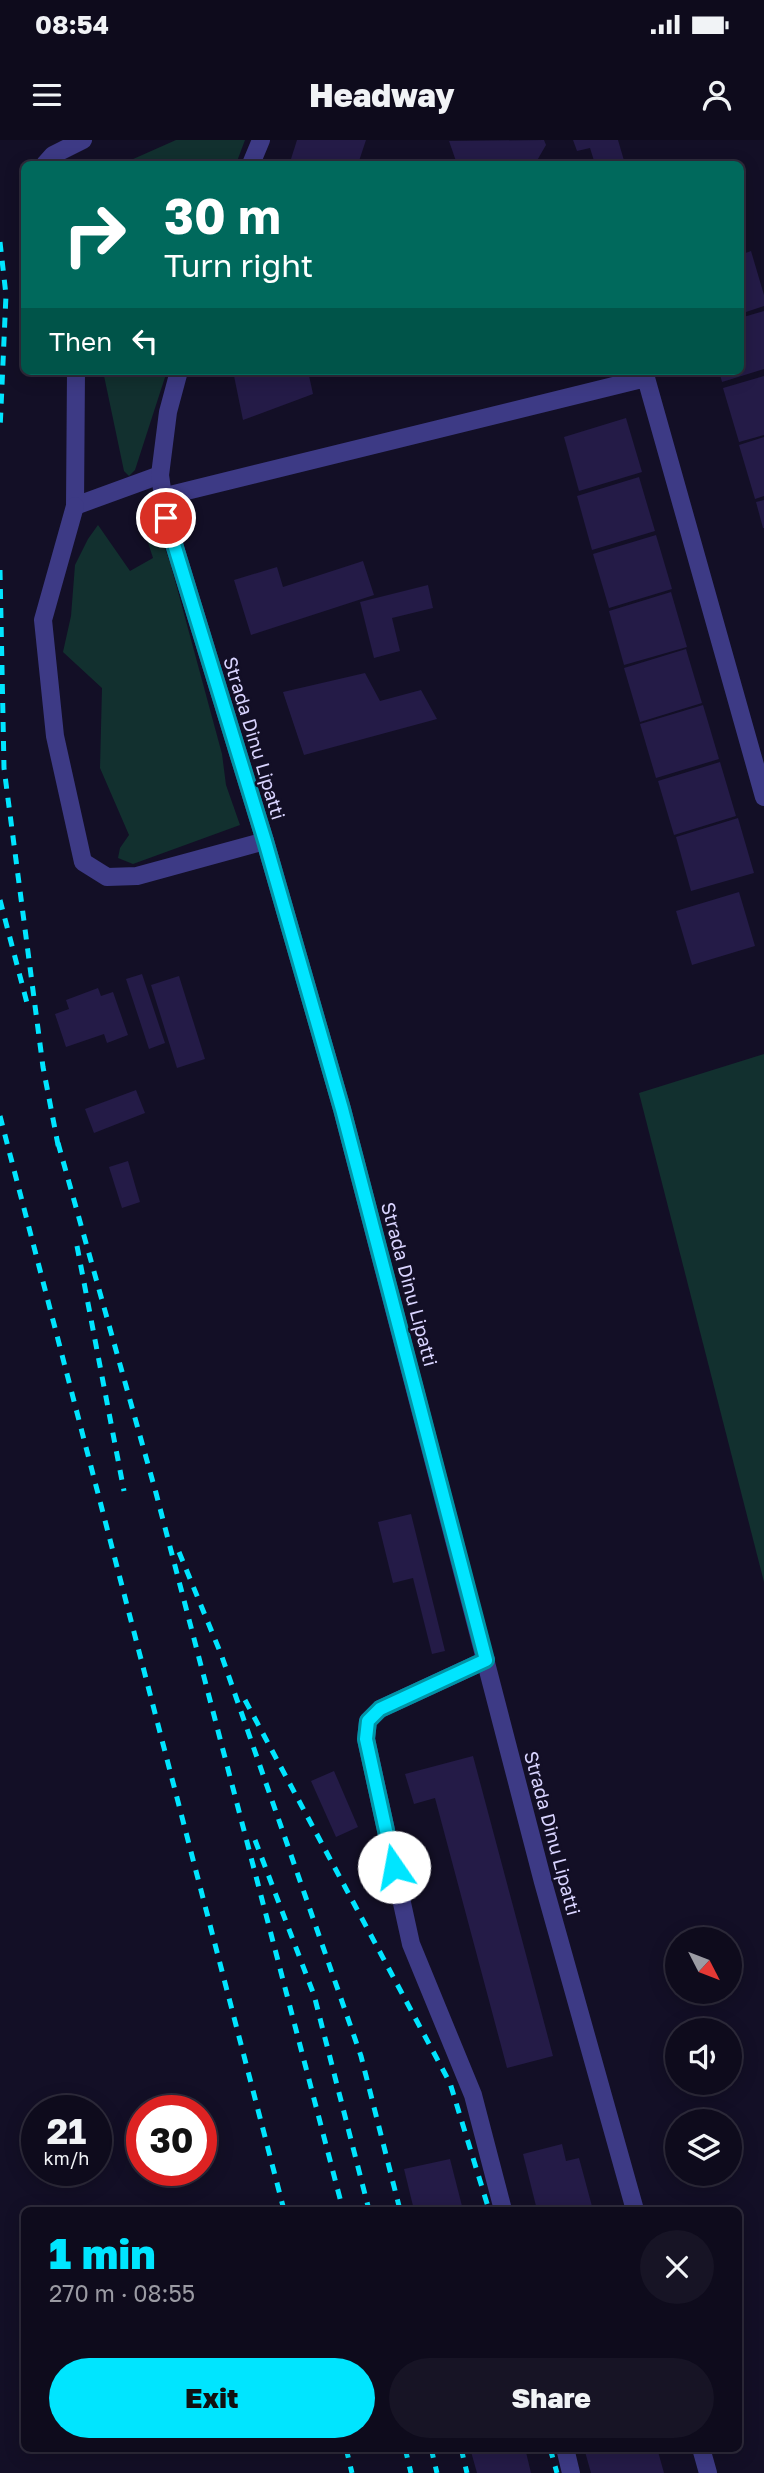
<!DOCTYPE html>
<meta charset="utf-8">
<style>
body{margin:0;font-family:"Golos Text",sans-serif;background:#171425;color:#f1f3f6;height:100vh;display:flex;flex-direction:column;font-size:26px;white-space:nowrap}
*{box-sizing:border-box;margin:0}
p{font-size:23px;color:#9b9ba3}
.icon{flex:none;width:38px;height:38px;fill:none;stroke:currentColor;stroke-width:2;stroke-linecap:round;stroke-linejoin:round}
.map{position:relative;flex:1;overflow:hidden}
.panel{position:absolute;left:21px;top:2067px;width:721px;height:245px;display:flex;flex-direction:column;background:#0e0b1c;border-radius:10px;box-shadow:0 4px 18px #0003,0 0 0 2px #2e2b3b}
.panel>*{flex:none}
.banner{position:absolute;left:21px;top:21px;width:723px;height:214px;border-radius:10px;box-shadow:0 4px 18px #0003,0 0 0 2px #2e2b3b;background:#00695c;color:#fff;overflow:hidden}
.needle{width:46px;rotate:132deg}
.tools{position:absolute;left:665px;top:1787px;display:grid;gap:14px}
.tools a{display:grid;place-items:center;width:77px;height:77px;border-radius:50%;background:#0e0b1c;box-shadow:0 4px 18px #0003,0 0 0 2px #2e2b3b;font-size:35px}
.speed{position:absolute;left:21px;top:1955px;display:flex;gap:14px;font-size:35px;font-weight:700;text-align:center}
.speed>*{display:grid;place-content:center;width:91px;height:91px;border-radius:50%;background:#0e0b1c;box-shadow:0 4px 18px #0003,0 0 0 2px #2e2b3b;line-height:1}
.speed small{font-size:18px;font-weight:400}
.speed .limit{border:10px solid #d22;background:#fff;color:#111}
.pin{position:absolute;display:grid;place-items:center;width:60px;height:60px;color:#fff;margin:-30px;border:4px solid #fff;border-radius:50%;box-shadow:0 2px 7px #0007}
.me{position:absolute;width:77px;margin:-38px;rotate:348deg;stroke-linejoin:round;filter:drop-shadow(0 0 5px #0008)}
.turn{display:flex;align-items:center;gap:24px;height:147px;padding:0 28px;font-size:32px}
.turn .icon{width:91px;height:91px;stroke-width:2.5}
.turn b{display:block;font-size:49px;line-height:60px}
.then{display:flex;align-items:center;height:66px;padding:0 28px;background:#0003;gap:14px;font-size:26px}
.round{display:grid;place-items:center;flex:none;width:74px;height:74px;border-radius:37px;background:#171425}
.overview{display:flex;align-items:center;justify-content:space-between;height:119px;padding:0 28px}
h1{font-size:42px;font-weight:800;line-height:52px;color:#00e5ff}
.primary-button{display:flex;gap:14px;margin-top:auto;padding:14px 28px}
.primary-button a{flex:1;height:80px;border-radius:42px;background:#00e5ff;color:#111;font-size:28px;font-weight:800;line-height:80px;text-align:center}
.primary-button a+a{background:#171425;color:#f1f3f6}
.status{display:flex;justify-content:space-between;align-items:center;height:49px;padding:0 35px;background:#0e0b1c;direction:ltr}
.status svg{height:19px;fill:currentColor}
header{display:flex;justify-content:space-between;align-items:center;height:91px;padding:0 28px;background:#0e0b1c;font-size:32px;font-weight:800}
.map>svg:first-child{display:block}
</style>
<div class="status"><b>08:54</b><svg viewBox="0 0 49 12"><path d="M0 12V9h3v3zM5 12V6h3v6zM10 12V3h3v9zM15 12V0h3v12zM26 1h20v11H26zM47 4h2v5h-2z"/></svg></div>
<header><svg class="icon" aria-label="menu" viewBox="0 0 24 24"><path d="M4 6h16M4 12h16M4 18h16"/></svg>Headway<svg class="icon" aria-label="person" viewBox="0 0 24 24"><circle cx="12" cy="8" r="4"/><path d="M4 21q1-7 8-7t8 7"/></svg></header>
<div class="map">
<svg width="764" height="2333" viewBox="0 0 764 2333">
<rect width="100%" height="100%" fill="#130f26"/>
<g fill="#12302f">
<path d="M 176,0 L 245,0 L 236,24 L 122,24 Z"/>
<path d="M 103,231 L 167,231 L 135,330 L 129,336 L 124,331 Z"/>
<path d="M 141,368 L 160,377 L 161,398 L 170,422 L 222,614 L 226,645 L 240,685 L 133,724 L 118,718 L 120,708 L 129,695 L 100,628 L 102,548 L 63,512 L 71,476 L 75,425 L 88,399 L 98,385 L 130,431 L 153,418 L 144,390 L 136,376 Z"/>
<path d="M 764,914 L 764,1442 L 639,953 Z"/>
</g>
<g fill="#241b47">
<path d="M 297,0 L 366,0 L 358,24 L 306,24 L 291,19 Z"/>
<path d="M 544,0 L 546,5 L 535,24 L 457,24 L 449,1 Z"/>
<path d="M 573,0 L 618,0 L 625,24 L 595,24 L 590,8 L 577,11 Z"/>
<path d="M 751,111 L 764,155 L 764,166 L 740,174 L 740,115 Z"/>
<path d="M 764,171 L 764,229 L 722,242 L 719,231 L 740,231 L 740,178 Z"/>
<path d="M 233,231 L 308,231 L 313,254 L 243,280 Z"/>
<path d="M 764,236 L 764,295 L 739,302 L 723,248 Z"/>
<path d="M 626,278 L 642,332 L 579,351 L 564,297 Z"/>
<path d="M 764,297 L 764,356 L 755,359 L 739,305 Z"/>
<path d="M 639,337 L 655,391 L 592,410 L 577,356 Z"/>
<path d="M 764,360 L 764,388 L 763,388 L 756,362 Z"/>
<path d="M 656,395 L 672,449 L 609,468 L 593,414 Z"/>
<path d="M 363,421 L 374,455 L 251,495 L 234,440 L 277,427 L 283,447 Z"/>
<path d="M 428,445 L 433,468 L 392,478 L 400,511 L 374,518 L 360,462 Z"/>
<path d="M 671,452 L 687,507 L 624,525 L 609,471 Z"/>
<path d="M 686,509 L 702,563 L 640,582 L 624,528 Z"/>
<path d="M 365,533 L 380,561 L 421,550 L 437,579 L 304,615 L 283,552 Z"/>
<path d="M 703,565 L 719,619 L 656,638 L 640,584 Z"/>
<path d="M 720,622 L 736,676 L 674,695 L 658,641 Z"/>
<path d="M 738,678 L 754,733 L 691,751 L 676,697 Z"/>
<path d="M 739,752 L 755,806 L 692,825 L 676,771 Z"/>
<path d="M 142,834 L 165,903 L 149,909 L 126,839 Z"/>
<path d="M 179,836 L 205,919 L 177,928 L 151,845 Z"/>
<path d="M 98,848 L 101,856 L 113,852 L 128,895 L 107,903 L 104,894 L 66,907 L 55,874 L 69,869 L 66,860 Z"/>
<path d="M 136,950 L 145,973 L 94,993 L 85,969 Z"/>
<path d="M 128,1021 L 140,1062 L 122,1068 L 109,1027 Z"/>
<path d="M 411,1374 L 445,1511 L 432,1514 L 413,1438 L 393,1443 L 378,1382 Z"/>
<path d="M 473,1616 L 553,1916 L 507,1928 L 435,1658 L 414,1664 L 405,1634 Z"/>
<path d="M 334,1631 L 358,1687 L 336,1697 L 311,1641 Z"/>
<path d="M 562,2004 L 566,2021 L 579,2018 L 593,2070 L 537,2070 L 523,2014 Z"/>
<path d="M 450,2019 L 463,2070 L 414,2070 L 404,2029 Z"/>
<path d="M 470,2308 L 525,2308 L 531,2333 L 477,2333 Z"/>
<path d="M 584,2308 L 657,2308 L 664,2333 L 591,2333 Z"/>
</g>
<g fill="none" stroke-linecap="round" stroke-linejoin="round">
<g stroke="#3d3a85" stroke-width="18">
<path d="M 45,24 L 53,15 L 83,0"/>
<path d="M 251,24 L 261,0"/>
<path d="M 76,231 L 75,366 L 160,335"/>
<path d="M 179,231 L 168,272 L 160,335 L 166,378 L 265,701 L 342,969 L 543,1742 L 635,2070"/>
<path d="M 162,357 L 646,238 L 764,657"/>
<path d="M 75,366 L 43,480 L 55,596 L 83,722 L 107,737 L 137,736 L 265,701"/>
<path d="M 486,1520 L 380,1569 L 368,1581 L 366,1599 L 411,1804 L 473,1955 L 503,2070"/>
<path d="M 565,2308 L 571,2333"/>
<path d="M 701,2308 L 708,2333"/>
</g>
<g stroke="#00e5ff" stroke-width="5" stroke-dasharray="10 9" stroke-linecap="butt">
<path d="M 0,102 L 6,155 L 0,290"/>
<path d="M 0,430 L 4,628 L 43,927 L 59,1010"/>
<path d="M 0,760 L 27,863"/>
<path d="M 0,976 L 284,2070"/>
<path d="M 58,1003 L 156,1353 L 343,2070"/>
<path d="M 77,1106 L 124,1351"/>
<path d="M 179,1412 L 221,1514 L 361,1916 L 400,2070"/>
<path d="M 245,1560 L 450,1943 L 489,2070"/>
<path d="M 255,1700 L 314,1855 L 369,2070"/>
<path d="M 346,2308 L 352,2333"/>
<path d="M 405,2308 L 411,2333"/>
<path d="M 431,2308 L 437,2333"/>
<path d="M 461,2308 L 467,2333"/>
<path d="M 550,2308 L 557,2333"/>
</g>
</g>
<g fill="none" stroke-linecap="round" stroke-linejoin="round">
<g stroke="#0095a6" stroke-width="18">
<path id="route" d="M 166,378 L 265,701 L 342,969 L 486,1520 L 380,1569 L 368,1581 L 366,1599 L 394,1727"/>
</g>
<use href="#route" stroke="#00e5ff" stroke-width="12"/>
</g>
<g text-anchor="middle" dominant-baseline="central" stroke-width="5" stroke-linejoin="round" paint-order="stroke">
<g font-size="19" fill="#d9d4ff" stroke="#130f26">
<text transform="translate(255 598) rotate(73)">Strada Dinu Lipatti</text>
<text transform="translate(410 1144) rotate(75)">Strada Dinu Lipatti</text>
<text transform="translate(553 1693) rotate(75)">Strada Dinu Lipatti</text>
</g>
</g>
</svg>
<div class="tools">
<a><svg class="needle" viewBox="-14 -14 28 28"><path d="M0-13l5 13h-10z" fill="#e53935"/><path d="M0 13l5-13h-10z" fill="#9b9ba3"/></svg></a>
<a><svg class="icon" aria-label="sound" viewBox="0 0 24 24"><path d="M4 9h4l5-4v14l-5-4H4zM17 9q2 3 0 6"/></svg></a>
<a><svg class="icon" aria-label="layers" viewBox="0 0 24 24"><path d="M12 4l9 5-9 5-9-5zM3 14l9 5 9-5"/></svg></a>
</div>
<div class="speed"><div>21<small>km/h</small></div><div class="limit">30</div></div>
<div class="pin" style="left:166px;top:378px;background:#d93025"><svg class="icon" aria-label="arrive" viewBox="0 0 24 24"><path d="M6 21V4h12l-3 4 3 4H6"/></svg></div>
<svg class="me" style="left:394px;top:1727px" viewBox="-20 -20 40 40"><circle r="19" fill="#fff"/><path d="M0-13L10 11 0 6-10 11z" fill="#00e5ff"/></svg>
<div class="banner">
<div class="turn"><svg class="icon" aria-label="right" viewBox="0 0 24 24"><path d="M7 20v-9h11M14 6l5 5-5 5"/></svg><div><b>30 m</b>Turn right</div></div>
<div class="then">Then<svg class="icon" aria-label="left" viewBox="0 0 24 24"><path d="M17 20v-9H6M10 6l-5 5 5 5"/></svg></div>
</div>
<section class="panel">
<div class="overview"><div><h1>1 min</h1><p>270 m · 08:55</p></div><a class="round"><svg class="icon" aria-label="close" viewBox="0 0 24 24"><path d="M6 6l12 12M18 6L6 18"/></svg></a></div>
<div class="primary-button"><a>Exit</a><a>Share</a></div>
</section>
</div>
